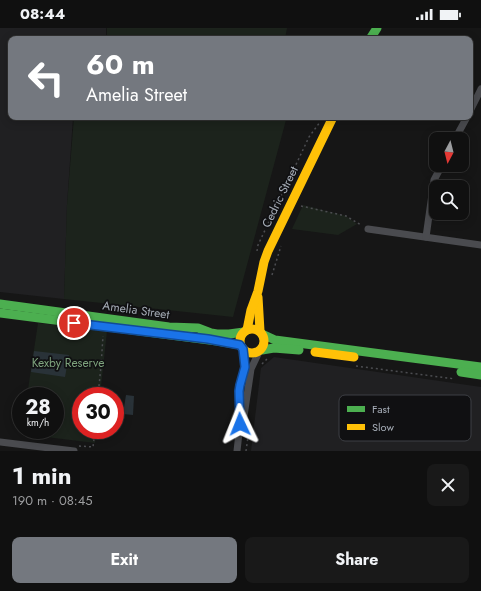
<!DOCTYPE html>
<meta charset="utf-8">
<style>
body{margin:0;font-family:Jost,sans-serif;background:#191919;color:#f1f3f6;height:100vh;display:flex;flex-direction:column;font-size:15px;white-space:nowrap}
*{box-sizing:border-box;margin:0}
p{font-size:13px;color:#9c9d9f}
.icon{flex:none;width:22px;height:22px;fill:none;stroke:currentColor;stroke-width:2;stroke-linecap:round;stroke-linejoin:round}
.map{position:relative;height:423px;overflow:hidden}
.side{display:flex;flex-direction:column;background:#101010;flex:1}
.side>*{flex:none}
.banner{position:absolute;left:8px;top:8px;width:465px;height:84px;border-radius:8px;box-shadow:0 2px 10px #0003,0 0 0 1px #303030;background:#74787f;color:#fff;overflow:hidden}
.needle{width:26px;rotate:187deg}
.controls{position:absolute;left:429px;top:104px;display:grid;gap:8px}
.controls a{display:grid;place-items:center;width:40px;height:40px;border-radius:8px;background:#101010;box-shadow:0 2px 10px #0003,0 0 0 1px #303030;font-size:20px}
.speed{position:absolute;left:12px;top:359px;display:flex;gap:8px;font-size:20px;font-weight:700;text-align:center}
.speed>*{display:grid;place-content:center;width:52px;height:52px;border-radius:50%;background:#101010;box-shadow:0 2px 10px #0003,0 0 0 1px #303030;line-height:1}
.speed small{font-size:10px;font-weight:400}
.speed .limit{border:6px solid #d22;background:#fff;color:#111}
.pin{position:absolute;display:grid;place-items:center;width:34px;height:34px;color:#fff;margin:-17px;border:2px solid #fff;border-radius:50%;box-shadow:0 1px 4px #0007}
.me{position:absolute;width:44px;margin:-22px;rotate:358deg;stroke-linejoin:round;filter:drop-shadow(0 0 3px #0008)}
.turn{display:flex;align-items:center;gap:14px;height:84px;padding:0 12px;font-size:18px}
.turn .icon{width:52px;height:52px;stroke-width:2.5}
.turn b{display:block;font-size:28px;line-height:34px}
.round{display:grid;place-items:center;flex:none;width:42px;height:42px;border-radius:8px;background:#191919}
.head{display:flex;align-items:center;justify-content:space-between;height:68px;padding:0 12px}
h1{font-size:24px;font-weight:700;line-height:30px}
.action{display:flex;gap:8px;margin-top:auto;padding:8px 12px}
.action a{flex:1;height:46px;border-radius:8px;background:#74787f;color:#fff;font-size:16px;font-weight:700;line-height:46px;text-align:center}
.action a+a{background:#191919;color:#f1f3f6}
.status{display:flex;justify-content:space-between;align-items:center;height:28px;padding:0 20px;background:#101010;direction:ltr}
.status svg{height:11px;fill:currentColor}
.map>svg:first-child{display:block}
</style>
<div class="status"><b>08:44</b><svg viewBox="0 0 49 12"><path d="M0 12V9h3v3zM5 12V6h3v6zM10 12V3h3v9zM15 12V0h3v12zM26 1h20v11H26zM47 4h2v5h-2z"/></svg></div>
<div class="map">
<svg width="481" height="423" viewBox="0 0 481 423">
<rect width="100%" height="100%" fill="#161616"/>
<g fill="#202022">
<path d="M 0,0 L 106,0 L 106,11 L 11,11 L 11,89 L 73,89 L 67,177 L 64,271 L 0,264 Z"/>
<path d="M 274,329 L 481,359 L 481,423 L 251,423 L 261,340 Z"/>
</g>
<g fill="#1c231c">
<path d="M 107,0 L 287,0 L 285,11 L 107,11 Z"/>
<path d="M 74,89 L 282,89 L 286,92 L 233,289 L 64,271 L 67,177 Z"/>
<path d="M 303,177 L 346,188 L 357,196 L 338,207 L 292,201 Z"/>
<path d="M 38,295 L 107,303 L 100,368 L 81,368 L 81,402 L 97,402 L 95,415 L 22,406 L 22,402 L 55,402 L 55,368 L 27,368 Z"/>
</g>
<g fill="#293238">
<path d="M 34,323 L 69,327 L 65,349 L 31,344 Z"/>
<path d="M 126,367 L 134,368 L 133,387 L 123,386 Z"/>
</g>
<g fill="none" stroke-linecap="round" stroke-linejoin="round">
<g stroke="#4c4d51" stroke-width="1.5" stroke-dasharray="2 3" stroke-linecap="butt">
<path d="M 301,178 L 346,188 L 361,197"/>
<path d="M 257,223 L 258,217 L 309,109 L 320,94"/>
<path d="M 272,247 L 281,218"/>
<path d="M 262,336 L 268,330"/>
<path d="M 356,338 L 455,351"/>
<path d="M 98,368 L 101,338 L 103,308"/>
<path d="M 79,418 L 93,419 L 95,402"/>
<path d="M 246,423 L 250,395"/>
</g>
<g stroke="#4a4b4f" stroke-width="7">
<path d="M 470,83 L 481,61"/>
<path d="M 455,111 L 467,89"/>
<path d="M 368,201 L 481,217"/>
<path d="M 426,209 L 434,152 L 442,137"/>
<path d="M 242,392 L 244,388 L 251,341 L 259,324"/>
<path d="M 0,414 L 74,423"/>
<path d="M 237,423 L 240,396 L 239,360 L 245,339 L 243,321"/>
</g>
<g stroke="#4caf50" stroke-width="9">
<path d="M 370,11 L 377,0"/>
<path d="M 0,276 L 169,299 L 198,300 L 211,305 L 217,306 L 229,306 L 244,304"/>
<path d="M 0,285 L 217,313 L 240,317"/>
<path d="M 262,306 L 275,312 L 481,339"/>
<path d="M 262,322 L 274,320 L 299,322"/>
<path d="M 461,344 L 481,347"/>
</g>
<g stroke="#ffc107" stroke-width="9">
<path d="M 258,269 L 260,303"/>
<circle cx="252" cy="313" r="12"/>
<path d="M 247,302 L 251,282 L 258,263 L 264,234 L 268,223 L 333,89"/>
<path d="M 315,324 L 354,329"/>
</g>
</g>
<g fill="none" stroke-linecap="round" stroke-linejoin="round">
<g stroke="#114b97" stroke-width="10">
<path id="route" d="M 74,295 L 208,311 L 240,317 L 243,321 L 245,339 L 240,357 L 239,363 L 240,396"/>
</g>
<use href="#route" stroke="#1a73e8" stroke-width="7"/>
</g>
<g text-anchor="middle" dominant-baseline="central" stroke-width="3.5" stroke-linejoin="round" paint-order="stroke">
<g font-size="12" fill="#a6adb7" stroke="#101012">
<text transform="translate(280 169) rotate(-64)">Cedric Street</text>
<text transform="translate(136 282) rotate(8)">Amelia Street</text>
</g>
<g font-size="12" fill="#7ea37d" stroke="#101012">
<text x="68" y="335">Kexby Reserve</text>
</g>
</g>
<rect x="339" y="367" width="132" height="46" rx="6" fill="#101012" stroke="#3d3f44" stroke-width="1"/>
<rect x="347" y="378" width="18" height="6" fill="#4caf50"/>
<rect x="347" y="396" width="18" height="6" fill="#ffc107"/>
<g font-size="11" fill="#a6adb7">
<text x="372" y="385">Fast</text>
<text x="372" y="403">Slow</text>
</g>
</svg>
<div class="controls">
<a><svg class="needle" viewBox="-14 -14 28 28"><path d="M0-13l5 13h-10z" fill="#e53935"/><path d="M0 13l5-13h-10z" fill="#9c9d9f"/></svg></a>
<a><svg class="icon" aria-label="search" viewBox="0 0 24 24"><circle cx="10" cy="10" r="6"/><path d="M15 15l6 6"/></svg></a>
</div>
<div class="speed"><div>28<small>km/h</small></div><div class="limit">30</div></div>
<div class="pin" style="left:74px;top:295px;background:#d93025"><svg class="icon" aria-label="arrive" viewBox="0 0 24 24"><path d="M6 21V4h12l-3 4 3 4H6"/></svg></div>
<svg class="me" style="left:240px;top:396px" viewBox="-20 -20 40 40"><path d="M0-17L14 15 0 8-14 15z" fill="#1a73e8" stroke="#fff" stroke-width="4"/></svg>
<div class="banner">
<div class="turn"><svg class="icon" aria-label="left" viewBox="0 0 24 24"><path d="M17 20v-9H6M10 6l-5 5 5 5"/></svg><div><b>60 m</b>Amelia Street</div></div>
</div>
</div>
<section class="side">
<div class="head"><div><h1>1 min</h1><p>190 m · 08:45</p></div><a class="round"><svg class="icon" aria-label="close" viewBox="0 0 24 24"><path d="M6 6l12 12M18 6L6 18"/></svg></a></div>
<div class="action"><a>Exit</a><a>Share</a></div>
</section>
